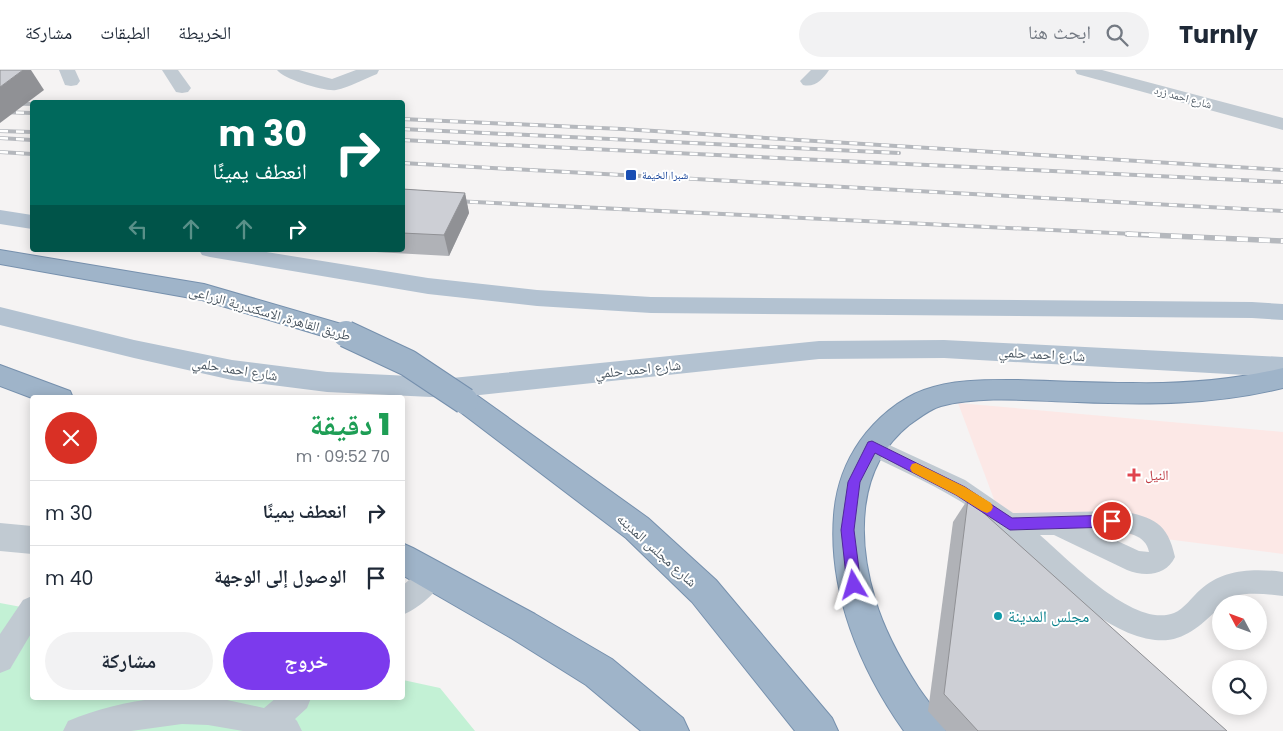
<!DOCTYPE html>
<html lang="ar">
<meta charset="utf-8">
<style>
body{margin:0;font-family:Poppins,"Noto Naskh Arabic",sans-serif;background:#f2f2f3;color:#1f2937;direction:rtl;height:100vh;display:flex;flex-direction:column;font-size:19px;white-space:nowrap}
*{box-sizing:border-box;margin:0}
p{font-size:16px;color:#747a83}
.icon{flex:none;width:28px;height:28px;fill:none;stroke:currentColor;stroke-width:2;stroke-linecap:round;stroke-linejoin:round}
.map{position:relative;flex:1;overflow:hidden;direction:ltr}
.drawer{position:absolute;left:30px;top:325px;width:375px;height:305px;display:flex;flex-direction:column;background:#fff;border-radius:5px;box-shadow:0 2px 12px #0003;direction:rtl}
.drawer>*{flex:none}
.hud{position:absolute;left:30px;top:30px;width:375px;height:152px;border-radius:5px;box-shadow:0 2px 12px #0003;direction:rtl;background:#00695c;color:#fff;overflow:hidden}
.needle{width:32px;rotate:311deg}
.tools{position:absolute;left:1212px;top:525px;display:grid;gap:10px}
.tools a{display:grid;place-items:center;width:55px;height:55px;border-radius:50%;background:#fff;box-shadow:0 2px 12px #0003;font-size:25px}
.pin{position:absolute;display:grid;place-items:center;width:42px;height:42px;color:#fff;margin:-21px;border:2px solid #fff;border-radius:50%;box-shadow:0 1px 5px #0007}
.me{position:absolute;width:55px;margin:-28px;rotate:353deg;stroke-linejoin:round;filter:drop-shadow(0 0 4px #0008)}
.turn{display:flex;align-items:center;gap:18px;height:105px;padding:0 15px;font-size:22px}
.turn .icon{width:65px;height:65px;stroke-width:2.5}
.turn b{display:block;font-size:35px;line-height:42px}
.lanes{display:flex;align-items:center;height:48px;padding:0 15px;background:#0003;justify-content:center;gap:25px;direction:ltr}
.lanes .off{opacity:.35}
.round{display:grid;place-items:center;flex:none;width:52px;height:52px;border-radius:26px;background:#f2f2f3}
.overview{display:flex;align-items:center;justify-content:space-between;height:85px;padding:0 15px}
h1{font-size:30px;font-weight:800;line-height:38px;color:#1e9e55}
.button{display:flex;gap:10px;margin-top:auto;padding:10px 15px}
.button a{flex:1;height:58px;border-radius:30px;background:#7c3aed;color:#fff;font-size:20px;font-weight:800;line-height:58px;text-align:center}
.button a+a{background:#f2f2f3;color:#1f2937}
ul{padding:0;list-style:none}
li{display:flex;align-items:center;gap:15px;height:65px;padding:0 15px;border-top:1px solid #e0e1e3}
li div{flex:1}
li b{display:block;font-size:19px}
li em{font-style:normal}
header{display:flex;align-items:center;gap:30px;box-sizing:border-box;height:70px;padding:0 25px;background:#fff;border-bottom:1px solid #e0e1e3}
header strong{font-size:24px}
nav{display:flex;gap:28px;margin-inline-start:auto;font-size:18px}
.search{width:350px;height:45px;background:#f2f2f3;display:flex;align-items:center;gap:12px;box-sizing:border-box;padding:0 18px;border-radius:28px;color:#747a83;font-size:19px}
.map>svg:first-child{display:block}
</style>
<header>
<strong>Turnly</strong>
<div class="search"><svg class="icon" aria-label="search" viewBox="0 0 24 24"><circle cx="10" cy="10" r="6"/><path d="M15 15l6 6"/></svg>ابحث هنا</div>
<nav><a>الخريطة</a><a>الطبقات</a><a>مشاركة</a></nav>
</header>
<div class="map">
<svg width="1283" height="661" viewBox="0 0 1283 661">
<rect width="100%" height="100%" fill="#f5f3f3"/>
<path fill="#fce8e6" d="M 958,333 L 1283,362 L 1283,484 L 1001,448 Z"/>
<path fill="#c3f1d5" d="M 0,533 L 32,539 L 32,628 L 402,628 L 403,610 L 440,618 L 475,661 L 0,661 Z"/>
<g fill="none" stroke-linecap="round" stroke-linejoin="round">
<g stroke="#7690ad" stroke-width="2">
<g id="trunk">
<path d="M 0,180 L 204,214 L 355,258 L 359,264 L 355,270 L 346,273 L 202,230 L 0,194 Z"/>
<path d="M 0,295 L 70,321 L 73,328 L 32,328 L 0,316 Z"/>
<path d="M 1283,298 L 1283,318 C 1215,335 1147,335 1077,332 C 1033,331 984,325 941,336 C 930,339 919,348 909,355 C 856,398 857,469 875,529 C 884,560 900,589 918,617 C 928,632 939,644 946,661 L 904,661 C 860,599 828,522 834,445 C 836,418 844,394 860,371 C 876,349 899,329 924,320 C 953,309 988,310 1018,310 C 1056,311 1094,313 1132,313 C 1184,314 1233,310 1283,298 Z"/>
<path d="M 465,320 L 475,324 L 648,448 L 716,510 L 832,648 L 838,661 L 795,661 L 692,532 L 626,468 L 455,338 L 451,331 L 455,324 Z"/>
<path d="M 402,473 L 413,478 L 535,544 L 612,589 L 683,648 L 689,661 L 641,661 L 586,615 L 511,568 L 402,505 Z"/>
</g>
</g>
<g fill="#c1cad2" fill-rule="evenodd">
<path d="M 872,367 L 965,410 L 1013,443 L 1121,441 C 1153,447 1168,453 1175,487 C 1166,506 1145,507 1127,500 L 1054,465 L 1040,465 C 1068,489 1134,559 1174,543 C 1184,539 1192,527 1200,520 C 1222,499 1254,498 1283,502 L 1283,526 C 1268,524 1249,522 1234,526 C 1226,529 1221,535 1217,540 C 1199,557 1182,573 1155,570 C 1091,562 1026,479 975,441 C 941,417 901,401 864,382 L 861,376 L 864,370 ZM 1098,462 C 1115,461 1145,460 1149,482 L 1139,481 Z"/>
<path d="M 433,493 L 442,497 L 446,505 C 439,521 418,539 402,545 L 402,516 L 424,497 Z"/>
<path d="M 32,526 L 32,562 L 10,599 L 0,603 L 0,564 L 23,530 Z"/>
<path d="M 158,628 L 218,628 L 264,638 L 276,628 L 311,628 L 307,638 L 295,649 L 297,651 L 302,661 L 243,661 L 208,655 L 182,654 L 131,661 L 63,661 L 68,651 C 96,639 127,632 158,628 Z"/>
</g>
<g fill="#c1cad2" fill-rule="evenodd">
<path d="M 59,0 L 75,0 L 80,11 L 77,15 L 71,16 L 65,15 Z"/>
<path d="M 162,0 L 178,0 L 191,18 L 188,22 L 182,23 L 176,22 Z"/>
<path d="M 277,0 L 299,0 L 332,9 L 356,0 L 379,0 L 377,4 C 364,9 350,17 336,20 C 326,22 283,9 277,0 Z"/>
<path d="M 811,0 L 829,0 C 823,9 815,18 803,15 L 800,11 Z"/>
<path d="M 1075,0 L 1102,0 L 1283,48 L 1283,60 L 1077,4 Z"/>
<path d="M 0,453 L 32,456 L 32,484 L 0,481 Z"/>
</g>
<g fill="#b3c2d1" fill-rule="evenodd">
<path d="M 0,140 L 32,145 L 32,159 L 0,154 Z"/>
<path d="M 199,180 L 254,180 L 428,208 L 537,220 L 651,227 L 1252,232 L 1283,234 L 1283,250 L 1252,248 L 651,243 L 537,236 L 428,224 L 210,187 L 202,185 Z"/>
<path d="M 0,237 L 134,270 L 232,290 L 327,302 L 452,308 L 819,271 L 944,270 L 1283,287 L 1283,307 L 944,288 L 819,289 L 452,328 L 327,322 L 232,310 L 134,288 L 0,255 Z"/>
</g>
<use href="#trunk" fill="#9fb4c9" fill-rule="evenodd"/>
<g stroke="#b5b8bd" stroke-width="4">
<g id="rail-far1">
<path d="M 0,33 L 32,34"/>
<path d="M 0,42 L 32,43"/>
<path d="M 402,49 L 622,59 L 1283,100"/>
<path d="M 402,59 L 899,83"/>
<path d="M 0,61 L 32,62"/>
<path d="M 0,68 L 32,70"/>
<path d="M 402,70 L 1283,112"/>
<path d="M 0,82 L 32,84"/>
<path d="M 402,93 L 1283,141"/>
<path d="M 454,131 L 1154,165"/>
</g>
</g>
<g stroke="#b5b8bd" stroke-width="5.5">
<path id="rail" d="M 1127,164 L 1283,171"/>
</g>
<use href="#rail-far1" stroke="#fff" stroke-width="2.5" stroke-dasharray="8" stroke-linecap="butt"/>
<use href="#rail" stroke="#fff" stroke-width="4" stroke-dasharray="11" stroke-linecap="butt"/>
<g stroke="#7690ad" stroke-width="28" stroke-linecap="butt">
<path id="trunk-bridge" d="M 346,264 L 408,293 L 465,331"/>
</g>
<use href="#trunk-bridge" stroke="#9fb4c9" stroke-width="26"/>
</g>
<g fill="#b0b2b7">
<path d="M 402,119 L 465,123 L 469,143 L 449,186 L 339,180 L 402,180 Z"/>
<path d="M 968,429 L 1227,661 L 946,661 L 928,641 L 953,452 Z"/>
</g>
<g fill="#909195">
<path d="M 23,0 L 31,0 L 44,20 L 0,53 L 0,17 Z"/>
<path d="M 465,123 L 469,143 L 449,186 L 444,165 Z"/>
</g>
<g fill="#cdcfd5" stroke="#909195">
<path d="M 0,0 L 23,0 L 0,17 Z"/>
<path d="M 402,119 L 465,123 L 444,165 L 402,163 Z"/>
<path d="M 968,429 L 1227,661 L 978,661 L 944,624 Z"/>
</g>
<path fill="#7c3aed" stroke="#51269a" d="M 872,371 L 965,417 L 1012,448 L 1112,445 L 1117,447 L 1119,451 L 1117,455 L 1112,457 L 1010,460 L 956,425 L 875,383 L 860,412 L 854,460 L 861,515 L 859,519 L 854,521 L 849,519 L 847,515 L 841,460 L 848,412 L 868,372 Z"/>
<path fill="#f59e0b" d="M 916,393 L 965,417 L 991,433 L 993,437 L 991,441 L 987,443 L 982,441 L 956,425 L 912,402 L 910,398 L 912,394 Z"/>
<rect fill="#1a4fb4" stroke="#fff" stroke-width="2" x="625" y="99" width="12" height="12" rx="2.5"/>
<path fill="#e0444e" stroke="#fff" stroke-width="2" d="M1131.5 397.5h5v5h5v5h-5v5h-5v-5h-5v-5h5z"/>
<circle fill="#0f9aa8" stroke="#fff" stroke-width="2" cx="998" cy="546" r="5"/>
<g text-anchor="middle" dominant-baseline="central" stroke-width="4" stroke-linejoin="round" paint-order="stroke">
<g font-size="11" fill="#4a5661" stroke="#fff">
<text transform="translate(1183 27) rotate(15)">شارع احمد زرد</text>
</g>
<g font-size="11" fill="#164399" stroke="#fff" text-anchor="start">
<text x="642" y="105">شبرا الخيمة</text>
</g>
<g font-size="14" fill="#4a5661" stroke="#fff">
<text transform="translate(270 243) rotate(16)">طريق القاهرة, الاسكندرية الزراعى</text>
<text transform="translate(1042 284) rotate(3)">شارع احمد حلمي</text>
<text transform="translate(235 299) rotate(9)">شارع احمد حلمي</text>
<text transform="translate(638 299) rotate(-6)">شارع احمد حلمي</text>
<text transform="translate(657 480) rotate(42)">شارع مجلس المدينه</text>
</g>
<g font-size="14" fill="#be3a42" stroke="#fff" text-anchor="start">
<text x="1145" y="405">النيل</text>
</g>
<g font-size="16" fill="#0d838f" stroke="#fff" text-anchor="start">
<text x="1008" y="546">مجلس المدينة</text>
</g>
</g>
</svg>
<div class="tools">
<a><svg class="needle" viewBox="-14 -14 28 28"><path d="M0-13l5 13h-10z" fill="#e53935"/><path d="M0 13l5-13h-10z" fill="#747a83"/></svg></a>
<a><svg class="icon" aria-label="search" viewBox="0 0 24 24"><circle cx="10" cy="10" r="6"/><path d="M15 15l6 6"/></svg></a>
</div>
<div class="pin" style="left:1112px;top:451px;background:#d93025"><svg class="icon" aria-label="arrive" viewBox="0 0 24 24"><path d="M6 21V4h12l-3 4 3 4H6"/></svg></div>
<svg class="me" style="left:854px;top:515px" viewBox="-20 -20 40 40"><path d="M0-17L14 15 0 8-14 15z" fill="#7c3aed" stroke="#fff" stroke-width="4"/></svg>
<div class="hud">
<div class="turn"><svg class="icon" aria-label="right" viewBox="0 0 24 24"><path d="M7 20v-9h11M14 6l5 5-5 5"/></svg><div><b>30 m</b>انعطف يمينًا</div></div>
<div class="lanes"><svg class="icon off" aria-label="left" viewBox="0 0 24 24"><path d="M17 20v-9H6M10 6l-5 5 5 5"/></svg><svg class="icon off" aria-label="ahead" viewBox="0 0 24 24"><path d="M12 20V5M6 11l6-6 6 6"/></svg><svg class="icon off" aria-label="ahead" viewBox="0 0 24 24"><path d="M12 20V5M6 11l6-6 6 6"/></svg><svg class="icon" aria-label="right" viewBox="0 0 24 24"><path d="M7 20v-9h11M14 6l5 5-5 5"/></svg></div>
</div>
<section class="drawer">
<div class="overview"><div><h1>1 دقيقة</h1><p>70 m · 09:52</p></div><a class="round" style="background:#d93025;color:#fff"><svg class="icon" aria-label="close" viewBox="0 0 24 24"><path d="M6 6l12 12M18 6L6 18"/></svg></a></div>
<ul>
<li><svg class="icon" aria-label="right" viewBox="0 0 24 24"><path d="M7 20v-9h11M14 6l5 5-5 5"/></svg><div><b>انعطف يمينًا</b></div><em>30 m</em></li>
<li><svg class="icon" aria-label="arrive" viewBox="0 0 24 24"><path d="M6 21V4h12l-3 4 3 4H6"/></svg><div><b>الوصول إلى الوجهة</b></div><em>40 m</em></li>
</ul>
<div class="button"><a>خروج</a><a>مشاركة</a></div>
</section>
</div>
